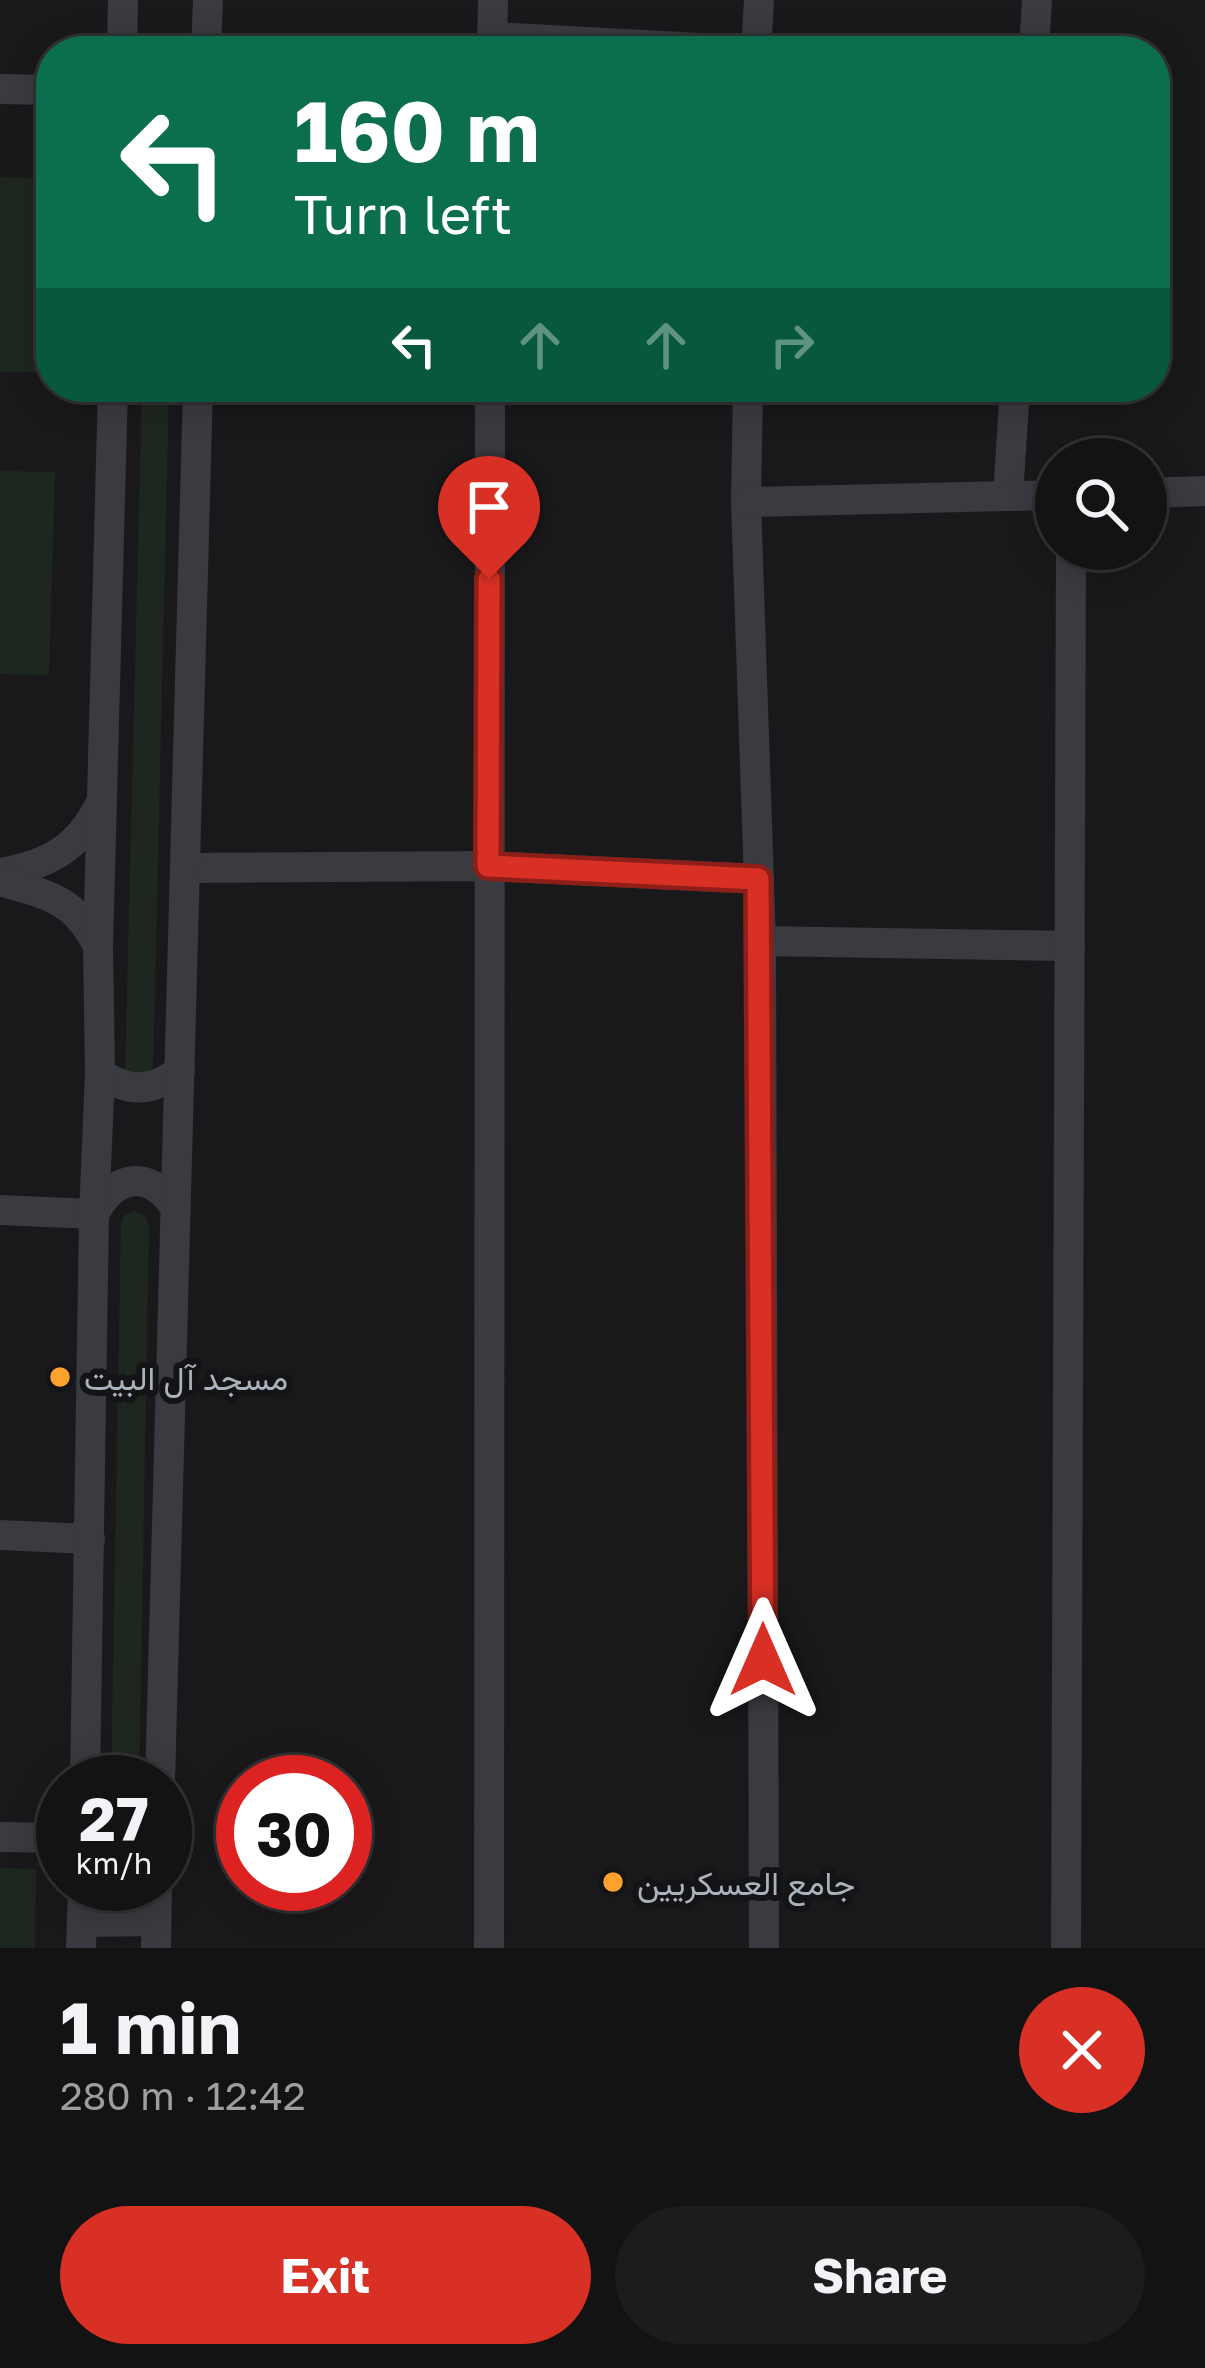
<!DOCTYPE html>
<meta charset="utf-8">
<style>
body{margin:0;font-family:"Golos Text",Vazirmatn,sans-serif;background:#1c1c1d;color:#f1f3f6;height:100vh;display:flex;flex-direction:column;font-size:45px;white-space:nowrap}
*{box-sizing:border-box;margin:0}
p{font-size:39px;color:#9d9ea0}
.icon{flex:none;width:66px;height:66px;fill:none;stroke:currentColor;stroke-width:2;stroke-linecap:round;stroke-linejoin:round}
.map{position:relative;height:1948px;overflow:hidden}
.sheet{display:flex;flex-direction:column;background:#131314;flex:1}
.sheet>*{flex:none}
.top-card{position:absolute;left:36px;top:36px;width:1134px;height:366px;border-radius:48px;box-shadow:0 6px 30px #0003,0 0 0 3px #323234;background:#0b6e4f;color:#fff;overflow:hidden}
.fabs{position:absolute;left:1035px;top:438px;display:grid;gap:24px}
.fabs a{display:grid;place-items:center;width:132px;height:132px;border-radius:50%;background:#131314;box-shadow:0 6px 30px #0003,0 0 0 3px #323234;font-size:60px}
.speed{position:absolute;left:36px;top:1755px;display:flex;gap:24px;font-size:60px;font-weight:700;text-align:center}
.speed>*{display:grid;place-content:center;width:156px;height:156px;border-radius:50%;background:#131314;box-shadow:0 6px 30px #0003,0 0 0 3px #323234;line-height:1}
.speed small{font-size:30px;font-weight:400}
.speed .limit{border:18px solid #d22;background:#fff;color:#111}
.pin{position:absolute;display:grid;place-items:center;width:102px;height:102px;color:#fff;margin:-123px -51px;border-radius:50% 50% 50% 0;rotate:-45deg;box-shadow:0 0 12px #0007}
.pin .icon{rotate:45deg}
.me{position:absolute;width:132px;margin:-66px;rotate:0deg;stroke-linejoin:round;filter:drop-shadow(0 0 9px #0008)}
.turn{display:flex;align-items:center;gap:42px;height:252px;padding:0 60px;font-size:54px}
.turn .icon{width:156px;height:156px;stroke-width:2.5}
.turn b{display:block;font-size:84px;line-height:102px}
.lanes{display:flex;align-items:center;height:114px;padding:0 60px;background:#0003;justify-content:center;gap:60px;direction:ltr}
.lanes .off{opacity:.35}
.round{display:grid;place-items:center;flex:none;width:126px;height:126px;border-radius:63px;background:#1c1c1d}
.headline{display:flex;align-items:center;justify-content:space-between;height:204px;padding:0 60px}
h1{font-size:72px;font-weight:700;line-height:90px}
.button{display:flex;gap:24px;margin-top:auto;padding:24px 60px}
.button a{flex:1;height:138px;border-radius:72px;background:#d93025;color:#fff;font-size:48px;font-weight:700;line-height:138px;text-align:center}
.button a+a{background:#1c1c1d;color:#f1f3f6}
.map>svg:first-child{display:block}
</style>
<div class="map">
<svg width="1205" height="1948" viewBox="0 0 1205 1948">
<rect width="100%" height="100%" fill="#19191b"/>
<g fill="#1e271f">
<path d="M 0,177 L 51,179 L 51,373 L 0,372 Z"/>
<path d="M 142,387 L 169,387 L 153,1073 L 125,1075 Z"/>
<path d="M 0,471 L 55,472 L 49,675 L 0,674 Z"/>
<path d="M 134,1211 L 146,1217 L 149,1226 L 139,1782 L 111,1782 L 121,1223 L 125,1215 Z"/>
<path d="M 0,1868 L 36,1869 L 35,1948 L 0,1948 Z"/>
</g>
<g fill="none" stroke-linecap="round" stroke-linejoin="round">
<g stroke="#393b41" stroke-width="30">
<path d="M 492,37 L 756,51"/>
<path d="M 122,51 L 123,0"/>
<path d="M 206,51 L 208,0"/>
<path d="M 492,51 L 493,0"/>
<path d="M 756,51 L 759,0"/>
<path d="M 1034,51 L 1037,0"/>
<path d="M 0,89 L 51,90"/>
<path d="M 748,387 L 746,502 L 761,941 L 764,1948"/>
<path d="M 1146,493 L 1205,491"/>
<path d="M 1008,496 L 1015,387"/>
<path d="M 746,502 L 1056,495"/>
<path d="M 185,868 L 488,866 L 759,879"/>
<path d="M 0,873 C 48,865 79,848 100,804"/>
<path d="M 0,881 C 47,895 74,898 98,946"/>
<path d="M 761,941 L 1070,946"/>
<path d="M 100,1073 C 128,1093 154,1092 180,1070"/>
<path d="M 0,1210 L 94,1214 C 115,1175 148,1168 175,1207"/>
<path d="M 0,1535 L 90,1539"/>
<path d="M 85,1782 L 94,1214 L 100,1073 L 98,946 L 113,387"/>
<path d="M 160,1782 L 198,387"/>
<path d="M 0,1837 L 63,1838"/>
<path d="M 82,1922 L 156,1921"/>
<path d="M 81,1948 L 83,1884"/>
<path d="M 156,1948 L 157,1884"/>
<path d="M 489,1948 L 490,387"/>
<path d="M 1066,1948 L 1071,549"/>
</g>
</g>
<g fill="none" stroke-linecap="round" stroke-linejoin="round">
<g stroke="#8d1f18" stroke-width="30">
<path id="route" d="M 489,579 L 488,866 L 758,879 L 763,1660"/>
</g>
<use href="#route" stroke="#d93025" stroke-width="21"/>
</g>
<g fill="#ffa22d" stroke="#141416" stroke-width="4.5">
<circle cx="60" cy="1377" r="12"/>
<circle cx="613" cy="1882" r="12"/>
</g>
<g text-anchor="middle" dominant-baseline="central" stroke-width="12" stroke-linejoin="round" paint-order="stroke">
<g font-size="33" fill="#aab2bc" stroke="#141416" text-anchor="start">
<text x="84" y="1377">مسجد آل البيت</text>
<text x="637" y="1882">جامع العسكريين</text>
</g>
</g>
</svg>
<div class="fabs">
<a><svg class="icon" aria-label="search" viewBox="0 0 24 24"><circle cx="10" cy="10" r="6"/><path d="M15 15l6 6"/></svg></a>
</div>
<div class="speed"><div>27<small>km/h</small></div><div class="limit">30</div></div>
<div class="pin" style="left:489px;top:579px;background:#d93025"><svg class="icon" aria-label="arrive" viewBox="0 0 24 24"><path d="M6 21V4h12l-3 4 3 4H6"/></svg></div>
<svg class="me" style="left:763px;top:1660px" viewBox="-20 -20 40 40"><path d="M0-17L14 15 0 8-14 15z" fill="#d93025" stroke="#fff" stroke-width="4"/></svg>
<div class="top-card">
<div class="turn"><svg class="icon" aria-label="left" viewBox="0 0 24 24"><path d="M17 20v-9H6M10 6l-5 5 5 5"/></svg><div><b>160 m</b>Turn left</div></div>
<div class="lanes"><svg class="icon" aria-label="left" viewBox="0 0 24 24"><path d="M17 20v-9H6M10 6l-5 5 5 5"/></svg><svg class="icon off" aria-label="ahead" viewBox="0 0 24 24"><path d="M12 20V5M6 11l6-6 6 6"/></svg><svg class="icon off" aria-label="ahead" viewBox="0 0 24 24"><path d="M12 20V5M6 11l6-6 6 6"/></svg><svg class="icon off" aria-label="right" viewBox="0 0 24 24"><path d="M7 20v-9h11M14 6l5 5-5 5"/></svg></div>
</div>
</div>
<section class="sheet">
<div class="headline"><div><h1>1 min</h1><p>280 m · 12:42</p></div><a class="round" style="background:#d93025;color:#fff"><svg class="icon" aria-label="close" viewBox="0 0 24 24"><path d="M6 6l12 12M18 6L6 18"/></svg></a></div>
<div class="button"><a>Exit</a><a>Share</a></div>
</section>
